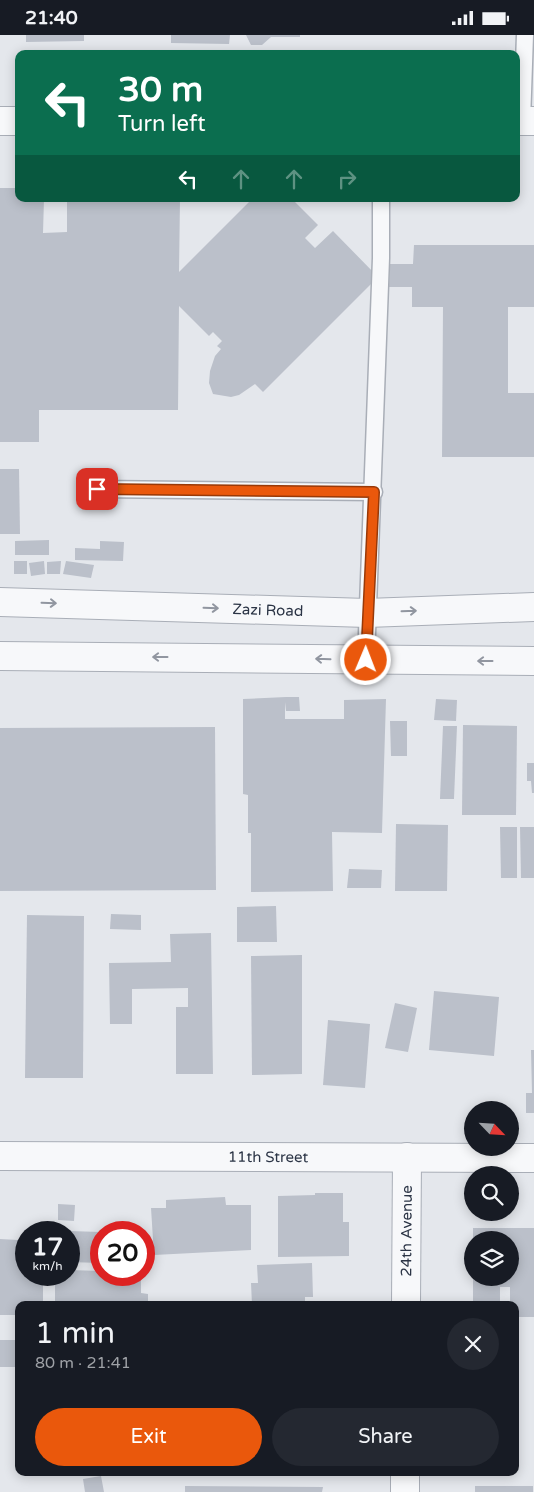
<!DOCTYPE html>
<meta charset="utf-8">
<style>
body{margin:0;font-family:"Varela Round",sans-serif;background:#242831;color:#f1f3f6;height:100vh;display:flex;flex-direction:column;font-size:19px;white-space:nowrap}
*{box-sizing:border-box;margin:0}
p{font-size:16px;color:#9ea1a6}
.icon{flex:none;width:28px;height:28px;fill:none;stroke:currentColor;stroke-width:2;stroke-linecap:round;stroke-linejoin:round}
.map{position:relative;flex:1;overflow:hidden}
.side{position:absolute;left:15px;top:1266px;width:504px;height:175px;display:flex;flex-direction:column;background:#171b24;border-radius:10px;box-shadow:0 2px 12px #0003}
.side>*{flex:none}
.top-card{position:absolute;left:15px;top:15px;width:505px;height:152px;border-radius:10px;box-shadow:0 2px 12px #0003;background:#0b6e4f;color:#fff;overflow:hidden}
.needle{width:32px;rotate:115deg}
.tools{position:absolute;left:464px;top:1066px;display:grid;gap:10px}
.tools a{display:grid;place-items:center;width:55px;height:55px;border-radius:50%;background:#171b24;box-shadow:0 2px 12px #0003;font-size:25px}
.speed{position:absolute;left:15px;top:1186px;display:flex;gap:10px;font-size:25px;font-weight:700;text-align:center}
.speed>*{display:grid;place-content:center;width:65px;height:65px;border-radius:50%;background:#171b24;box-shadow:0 2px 12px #0003;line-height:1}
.speed small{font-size:12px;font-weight:400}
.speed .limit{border:8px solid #d22;background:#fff;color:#111}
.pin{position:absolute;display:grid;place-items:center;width:42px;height:42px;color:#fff;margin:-21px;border-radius:10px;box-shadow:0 2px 8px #0006}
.me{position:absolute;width:55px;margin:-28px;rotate:1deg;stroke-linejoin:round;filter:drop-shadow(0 0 4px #0008)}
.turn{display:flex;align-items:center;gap:18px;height:105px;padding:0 20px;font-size:22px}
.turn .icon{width:65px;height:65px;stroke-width:2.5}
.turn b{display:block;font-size:35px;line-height:42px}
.lanes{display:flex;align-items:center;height:48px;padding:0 20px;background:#0003;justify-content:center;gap:25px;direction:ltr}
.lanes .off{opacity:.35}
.round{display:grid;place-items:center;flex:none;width:52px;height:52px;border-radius:26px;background:#242831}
.summary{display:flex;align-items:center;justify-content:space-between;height:85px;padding:0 20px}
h1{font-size:30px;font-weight:600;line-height:38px}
.cta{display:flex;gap:10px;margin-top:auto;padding:10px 20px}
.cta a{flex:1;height:58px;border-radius:30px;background:#ea580c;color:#fff;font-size:20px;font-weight:600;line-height:58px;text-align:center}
.cta a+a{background:#242831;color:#f1f3f6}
.status{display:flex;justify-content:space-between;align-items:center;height:35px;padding:0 25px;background:#171b24;direction:ltr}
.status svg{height:14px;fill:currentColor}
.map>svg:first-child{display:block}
</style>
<div class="status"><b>21:40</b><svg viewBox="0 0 49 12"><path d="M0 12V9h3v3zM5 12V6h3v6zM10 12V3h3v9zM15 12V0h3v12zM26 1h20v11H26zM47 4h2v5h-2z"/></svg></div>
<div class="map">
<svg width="534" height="1457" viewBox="0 0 534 1457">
<rect width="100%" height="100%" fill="#e4e7ec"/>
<g fill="#bbc0ca">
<path d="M 26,0 L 84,0 L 84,6 L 26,7 Z"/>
<path d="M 171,0 L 230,0 L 229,9 L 171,8 Z"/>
<path d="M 246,0 L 300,0 L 300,2 L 271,2 L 262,10 L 251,10 Z"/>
<path d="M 0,153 L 19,153 L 19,164 L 44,164 L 43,198 L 67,197 L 67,164 L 180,164 L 179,237 L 252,164 L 292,164 L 318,190 L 305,203 L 315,213 L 333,196 L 378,242 L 263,357 L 255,349 L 239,360 L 231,362 L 213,359 L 209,348 L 210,336 L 215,321 L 221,314 L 217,311 L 222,306 L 213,297 L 209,301 L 179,271 L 178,375 L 39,375 L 39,407 L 0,407 Z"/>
<path d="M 414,210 L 534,210 L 534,272 L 508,272 L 508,358 L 534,358 L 534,422 L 442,422 L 443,272 L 412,272 L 412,252 L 389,252 L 390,229 L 413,229 Z"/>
<path d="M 0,434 L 19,434 L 20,499 L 0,499 Z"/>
<path d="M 49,505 L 49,520 L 15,520 L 15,506 Z"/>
<path d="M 100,506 L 124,507 L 123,526 L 75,525 L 75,513 L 100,514 Z"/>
<rect x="14" y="526" width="13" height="13"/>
<path d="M 44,526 L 45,539 L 31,541 L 29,528 Z"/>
<path d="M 61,526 L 60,539 L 47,539 L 47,527 Z"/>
<path d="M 66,526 L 94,530 L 91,543 L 63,539 Z"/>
<path d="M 286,662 L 299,662 L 300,676 L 286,676 L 285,667 L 285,684 L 344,684 L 344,665 L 386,664 L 382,798 L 332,797 L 333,856 L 251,857 L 251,798 L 248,798 L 248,760 L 243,759 L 243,664 Z"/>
<path d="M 436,664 L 457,665 L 456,686 L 434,685 Z"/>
<path d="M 390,686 L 407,686 L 407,721 L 391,721 Z"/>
<path d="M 463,690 L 517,691 L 516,780 L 462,780 Z"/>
<path d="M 443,691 L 457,691 L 454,764 L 440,764 Z"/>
<path d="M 215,692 L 216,855 L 0,856 L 0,693 Z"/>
<path d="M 527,728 L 534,728 L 534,758 L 532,758 L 531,746 L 527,746 Z"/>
<path d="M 396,789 L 448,790 L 447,856 L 395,856 Z"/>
<path d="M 500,792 L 517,792 L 517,843 L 501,843 Z"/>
<path d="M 520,792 L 534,792 L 534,843 L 521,843 Z"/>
<path d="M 349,834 L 382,835 L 381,853 L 347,853 Z"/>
<path d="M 276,871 L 277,907 L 237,907 L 237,872 Z"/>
<path d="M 111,879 L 141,880 L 141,895 L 110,894 Z"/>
<path d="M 27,880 L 84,881 L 83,1043 L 25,1043 Z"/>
<path d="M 211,898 L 213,1039 L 176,1039 L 176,972 L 188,972 L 188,953 L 132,954 L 132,989 L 110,989 L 109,928 L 171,927 L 170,899 Z"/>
<path d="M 302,920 L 302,1039 L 252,1040 L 251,921 Z"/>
<path d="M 434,956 L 499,962 L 494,1021 L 429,1015 Z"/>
<path d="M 395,968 L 417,973 L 408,1017 L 385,1013 Z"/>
<path d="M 328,985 L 370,989 L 365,1053 L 323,1050 Z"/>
<path d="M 531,1015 L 534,1015 L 534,1078 L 526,1078 L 526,1058 L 532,1058 Z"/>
<path d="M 315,1158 L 343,1158 L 343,1187 L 349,1187 L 349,1221 L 278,1222 L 278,1161 L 315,1160 Z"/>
<path d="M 225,1162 L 226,1170 L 251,1170 L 251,1215 L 154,1220 L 151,1173 L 166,1173 L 166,1165 Z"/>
<path d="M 58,1169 L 75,1170 L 74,1186 L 58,1185 Z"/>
<path d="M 473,1193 L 534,1193 L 534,1282 L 515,1282 L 515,1270 L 510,1270 L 510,1252 L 500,1252 L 500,1270 L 473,1270 L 473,1242 L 510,1242 L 510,1205 L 473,1205 Z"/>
<path d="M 69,1196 L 101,1197 L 101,1228 L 69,1227 Z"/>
<path d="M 0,1204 L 18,1205 L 18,1225 L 26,1225 L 26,1240 L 43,1240 L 43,1270 L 19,1270 L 19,1280 L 0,1280 Z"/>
<path d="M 312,1228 L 313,1262 L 305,1262 L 305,1270 L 252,1270 L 251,1248 L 258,1248 L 257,1230 Z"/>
<path d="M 69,1235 L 101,1236 L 101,1240 L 141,1240 L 141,1258 L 148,1259 L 148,1270 L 55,1270 L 55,1240 L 69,1240 Z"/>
<rect x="0" y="1305" width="19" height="27"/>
<rect x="15" y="1333" width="4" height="32"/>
<path d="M 101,1441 L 104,1457 L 85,1457 L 83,1444 Z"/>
<path d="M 185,1451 L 323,1452 L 322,1457 L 185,1457 Z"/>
<rect x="475" y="1451" width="58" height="6"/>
</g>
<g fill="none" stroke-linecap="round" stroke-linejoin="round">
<g stroke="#a9aeb7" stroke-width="19">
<g id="service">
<path d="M 522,86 L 525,0"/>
<path d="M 97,454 L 374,457"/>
<path d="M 366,625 L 381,223 L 381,164"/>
</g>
</g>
<g stroke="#a9aeb7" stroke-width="30">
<g id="minor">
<path d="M 0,86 L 19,86"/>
<path d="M 516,86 L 534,86"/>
<path id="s1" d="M 0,1121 L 534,1123"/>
<path id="s2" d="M 406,1270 L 407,1122"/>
<path d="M 405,1457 L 405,1438"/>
</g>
</g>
<g stroke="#a9aeb7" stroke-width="30">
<g id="tertiary">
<path id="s3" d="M 0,567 L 367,578 L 534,572"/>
<path d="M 0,621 L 534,626"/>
</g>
</g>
<use href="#service" stroke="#f7f8fa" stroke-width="16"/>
<use href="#minor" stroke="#f7f8fa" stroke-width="28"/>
<use href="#tertiary" stroke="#f7f8fa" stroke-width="28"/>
</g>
<defs><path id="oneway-shaft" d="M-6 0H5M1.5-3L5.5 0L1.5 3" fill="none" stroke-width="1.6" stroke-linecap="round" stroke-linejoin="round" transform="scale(1.25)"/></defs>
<g stroke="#9196a0">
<use href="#oneway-shaft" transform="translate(49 568) rotate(2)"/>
<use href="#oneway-shaft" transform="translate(211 573) rotate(2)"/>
<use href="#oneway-shaft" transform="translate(409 576) rotate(-2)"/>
<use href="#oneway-shaft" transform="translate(160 622) rotate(-180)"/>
<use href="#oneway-shaft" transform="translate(323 624) rotate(-178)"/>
<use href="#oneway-shaft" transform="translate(485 626) rotate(-180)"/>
</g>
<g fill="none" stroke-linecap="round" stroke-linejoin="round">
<g stroke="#983908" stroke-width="12">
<path id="route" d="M 97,454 L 374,457 L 366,625"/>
</g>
<use href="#route" stroke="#ea580c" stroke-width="9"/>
</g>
<g text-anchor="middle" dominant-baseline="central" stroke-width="4" stroke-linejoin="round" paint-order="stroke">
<g font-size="15" fill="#2b3445" stroke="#f4f6f9">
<text stroke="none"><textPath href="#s3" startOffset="268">Zazi Road</textPath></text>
<text stroke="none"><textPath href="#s1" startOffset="268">11th Street</textPath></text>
<text stroke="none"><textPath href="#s2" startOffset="74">24th Avenue</textPath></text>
</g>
</g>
</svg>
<div class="tools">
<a><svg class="needle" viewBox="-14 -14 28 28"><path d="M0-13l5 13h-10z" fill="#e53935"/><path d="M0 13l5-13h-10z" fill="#9ea1a6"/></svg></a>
<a><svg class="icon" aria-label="search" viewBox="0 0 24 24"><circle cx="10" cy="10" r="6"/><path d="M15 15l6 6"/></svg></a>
<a><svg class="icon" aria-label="layers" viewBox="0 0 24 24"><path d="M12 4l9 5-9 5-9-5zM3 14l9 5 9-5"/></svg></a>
</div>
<div class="speed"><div>17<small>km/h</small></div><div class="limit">20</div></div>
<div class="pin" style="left:97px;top:454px;background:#d93025"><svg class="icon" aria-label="arrive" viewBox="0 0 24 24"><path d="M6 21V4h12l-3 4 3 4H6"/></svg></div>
<svg class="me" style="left:366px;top:625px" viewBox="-20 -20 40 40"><circle r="17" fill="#ea580c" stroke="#fff" stroke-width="3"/><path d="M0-11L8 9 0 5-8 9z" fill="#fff"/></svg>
<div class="top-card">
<div class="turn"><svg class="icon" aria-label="left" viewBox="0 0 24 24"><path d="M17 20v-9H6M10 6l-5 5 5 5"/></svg><div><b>30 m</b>Turn left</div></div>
<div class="lanes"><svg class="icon" aria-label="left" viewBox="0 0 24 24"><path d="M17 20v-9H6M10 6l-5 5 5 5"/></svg><svg class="icon off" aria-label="ahead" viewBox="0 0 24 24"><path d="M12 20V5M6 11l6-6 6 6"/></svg><svg class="icon off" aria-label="ahead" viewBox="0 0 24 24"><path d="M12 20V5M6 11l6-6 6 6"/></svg><svg class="icon off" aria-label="right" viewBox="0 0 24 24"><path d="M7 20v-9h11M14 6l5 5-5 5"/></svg></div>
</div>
<section class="side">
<div class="summary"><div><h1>1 min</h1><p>80 m · 21:41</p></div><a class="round"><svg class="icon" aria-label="close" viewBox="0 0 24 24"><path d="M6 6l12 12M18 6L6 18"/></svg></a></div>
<div class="cta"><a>Exit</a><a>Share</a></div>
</section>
</div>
